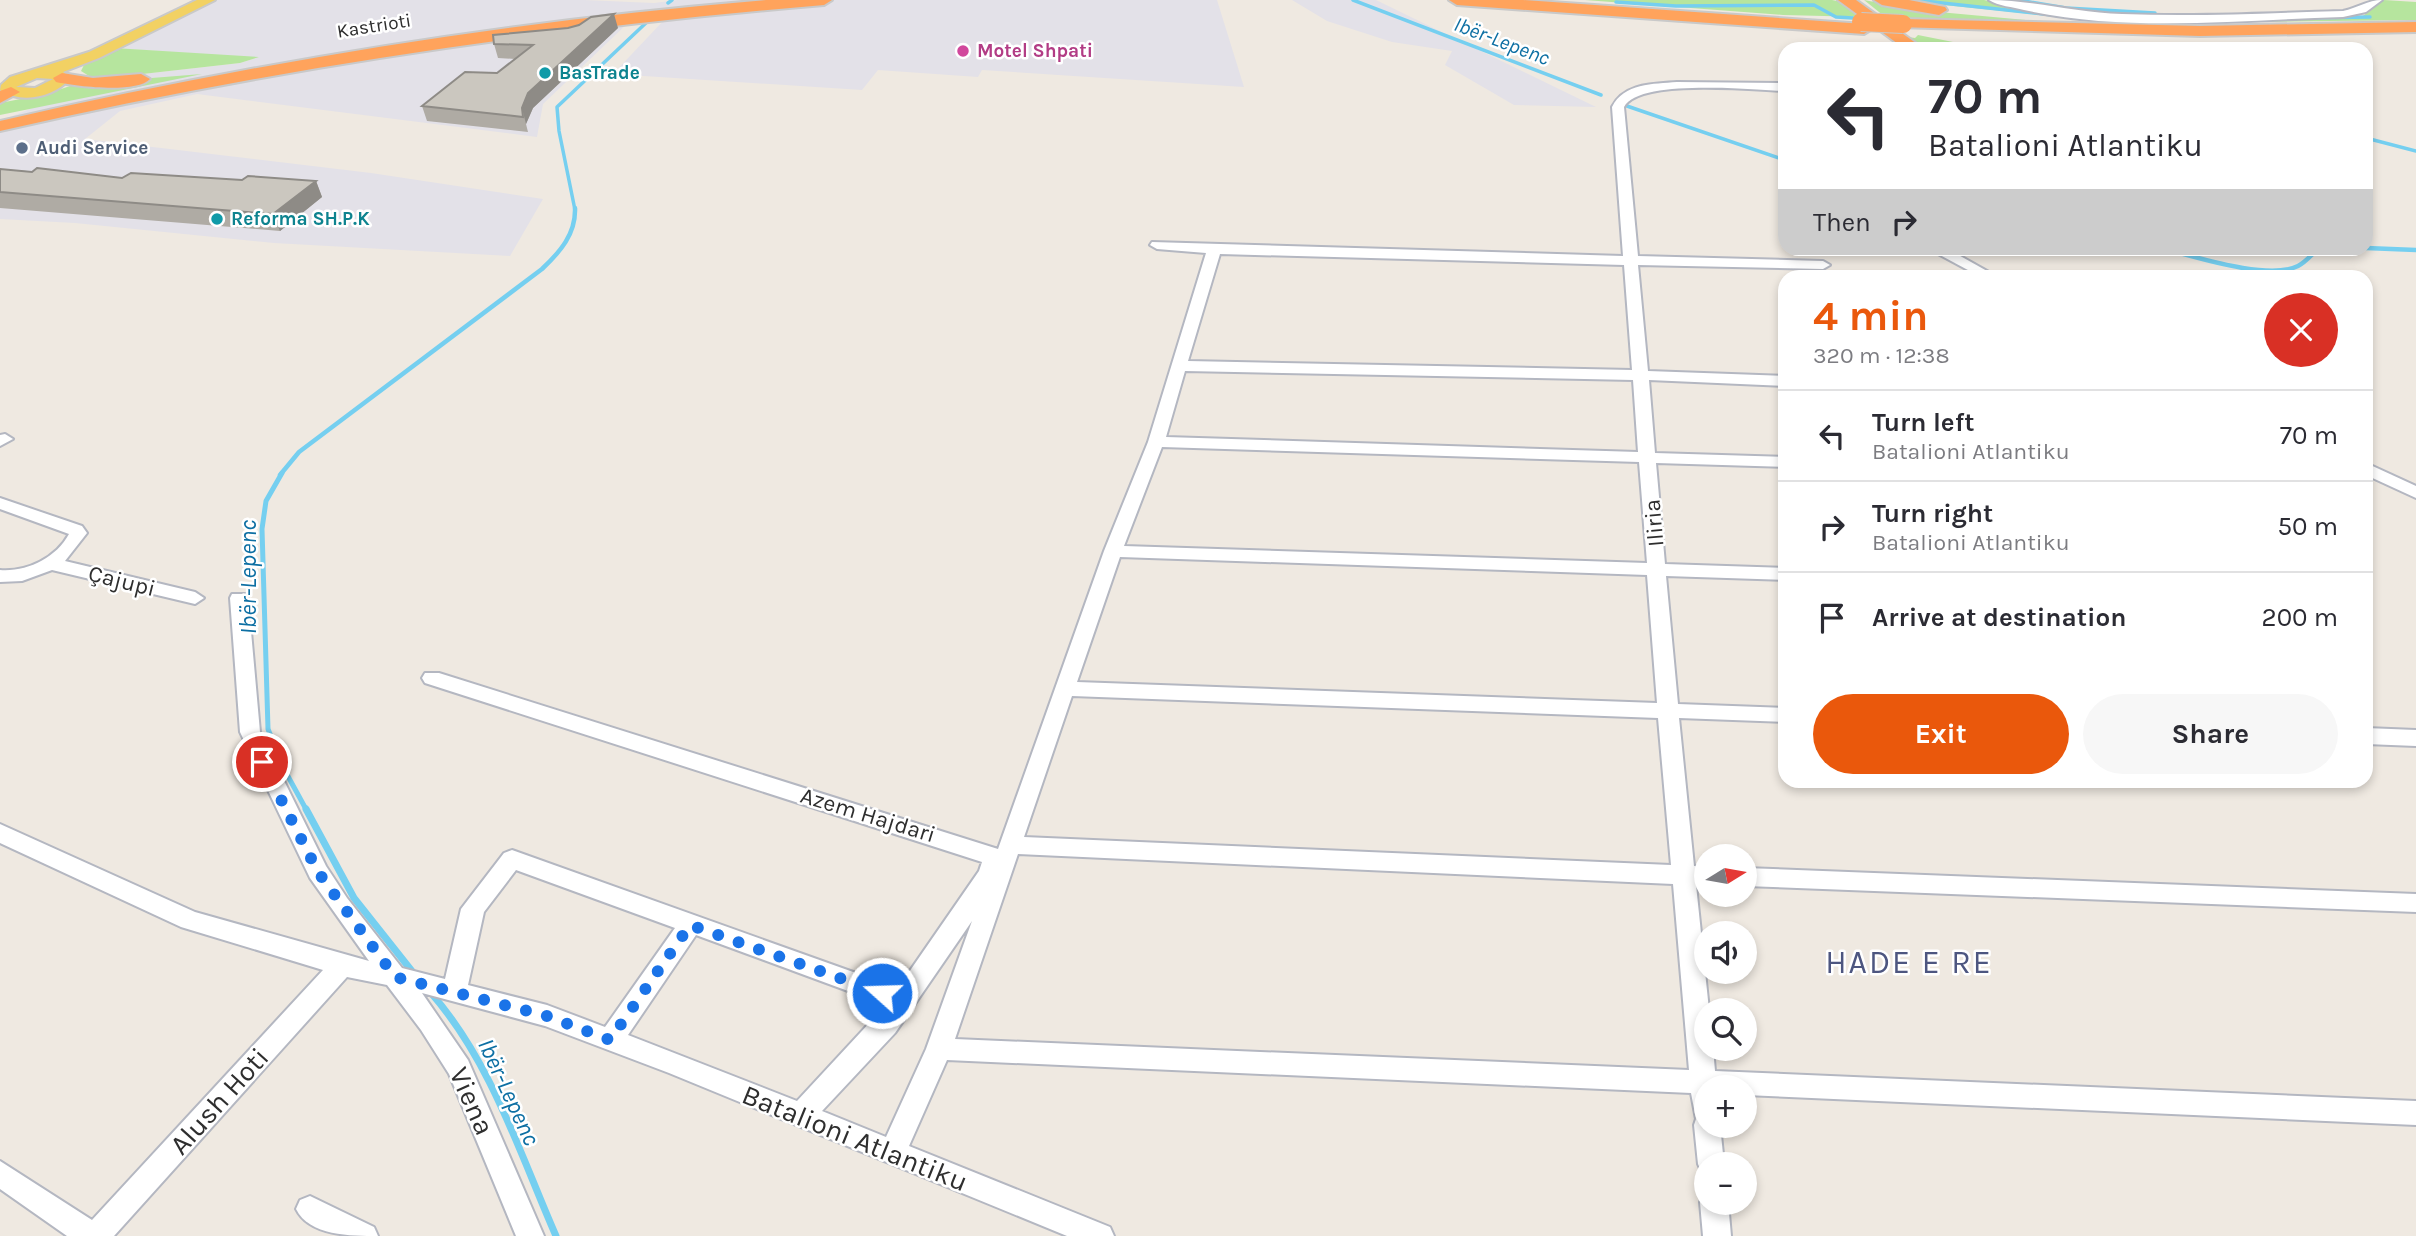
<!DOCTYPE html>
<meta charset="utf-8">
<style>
body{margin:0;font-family:Karla,sans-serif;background:#f7f7f7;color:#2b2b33;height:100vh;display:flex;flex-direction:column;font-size:26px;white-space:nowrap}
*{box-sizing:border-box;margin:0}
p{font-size:23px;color:#7c7c81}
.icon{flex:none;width:38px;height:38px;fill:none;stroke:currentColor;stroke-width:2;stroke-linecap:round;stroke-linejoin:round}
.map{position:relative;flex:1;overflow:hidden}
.side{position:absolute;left:1778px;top:270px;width:595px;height:518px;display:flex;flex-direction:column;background:#fff;border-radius:21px;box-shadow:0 4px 10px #0003}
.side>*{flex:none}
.top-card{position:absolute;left:1778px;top:42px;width:595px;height:214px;border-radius:21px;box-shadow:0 4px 10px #0003;background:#fff;color:#2b2b33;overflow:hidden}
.needle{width:46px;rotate:79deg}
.buttons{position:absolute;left:1694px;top:844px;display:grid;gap:14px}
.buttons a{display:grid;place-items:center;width:63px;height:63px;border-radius:50%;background:#fff;box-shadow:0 4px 10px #0003;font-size:35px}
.pin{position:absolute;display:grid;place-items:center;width:60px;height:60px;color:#fff;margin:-30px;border:4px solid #fff;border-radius:50%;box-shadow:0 2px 7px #0007}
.me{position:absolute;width:77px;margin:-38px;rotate:290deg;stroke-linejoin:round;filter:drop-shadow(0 0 5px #0008)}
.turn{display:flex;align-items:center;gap:24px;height:147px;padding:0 35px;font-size:32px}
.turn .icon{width:91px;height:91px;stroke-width:2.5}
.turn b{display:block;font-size:49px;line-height:60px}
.then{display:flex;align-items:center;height:66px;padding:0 35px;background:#0003;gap:14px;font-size:26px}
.round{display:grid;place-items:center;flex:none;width:74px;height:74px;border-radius:37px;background:#f7f7f7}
.headline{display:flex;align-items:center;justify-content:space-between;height:119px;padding:0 35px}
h1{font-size:42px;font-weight:700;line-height:52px;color:#ea580c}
.cta{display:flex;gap:14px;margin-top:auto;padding:14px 35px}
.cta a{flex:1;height:80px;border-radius:42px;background:#ea580c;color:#fff;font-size:28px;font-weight:700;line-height:80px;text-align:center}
.cta a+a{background:#f7f7f7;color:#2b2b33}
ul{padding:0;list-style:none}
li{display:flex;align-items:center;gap:21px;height:91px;padding:0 35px;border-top:2px solid #e1e1e2}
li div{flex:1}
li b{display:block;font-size:26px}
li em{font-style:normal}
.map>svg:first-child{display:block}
</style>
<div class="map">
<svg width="2416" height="1236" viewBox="0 0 2416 1236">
<rect width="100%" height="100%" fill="#efe9e1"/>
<g fill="#e3e1e8">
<path d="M 202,0 L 584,0 L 654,3 L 678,0 L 1217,0 L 1244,87 L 982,70 L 978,77 L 878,70 L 862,90 L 613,74 L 665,19 L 629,22 L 543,104 L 537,137 L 197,94 L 120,111 L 85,139 L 371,173 L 543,199 L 510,256 L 274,243 L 75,223 L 0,219 L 0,121 L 107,78 L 240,63 L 256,58 L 114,48 Z"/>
<path d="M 1292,0 L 1376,0 L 1596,107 L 1514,105 L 1445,65 L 1452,51 L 1392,42 L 1327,21 Z"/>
</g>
<g fill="#b6e59e">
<path d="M 1585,0 L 1832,0 L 1842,2 L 1865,17 L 1783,15 Z"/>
<path d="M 1864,0 L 1917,10 L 2080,25 L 1918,21 L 1884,16 Z"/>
<path d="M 1895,0 L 1984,0 L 2031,10 L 2234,21 L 2337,19 L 2363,16 L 2384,0 L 2416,2 L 2416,20 L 2165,23 L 2071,18 Z"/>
<path d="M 1918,35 L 1988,49 L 1924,49 L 1908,37 L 1915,38 Z"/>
<path d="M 114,48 L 259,57 L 240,63 L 107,78 L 89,76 L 81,71 L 86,61 Z"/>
<path d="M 202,74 L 0,115 L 0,103 L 46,94 L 76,84 Z"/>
</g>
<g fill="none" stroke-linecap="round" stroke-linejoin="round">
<g stroke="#75cff0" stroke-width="3.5">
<path d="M 1353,0 L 1601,95"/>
<path d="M 1915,0 L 2061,16"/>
<path d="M 2018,0 L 2066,8 L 2155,13"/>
<path d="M 1616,2 L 1676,6 L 1814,5 L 1836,17 L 1853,18"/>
<path d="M 668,3 L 672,0"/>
<path d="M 2301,18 L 2370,17"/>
<path d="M 1624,105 L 1785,160"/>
<path d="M 2366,138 L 2416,151"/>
<path d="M 575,210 L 559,131 L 557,107 L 648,21"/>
</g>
<g stroke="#75cff0" stroke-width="4.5">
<path d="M 2161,248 C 2193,256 2268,281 2298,266 C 2306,262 2312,254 2319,248"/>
<path d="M 2366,248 L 2416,250"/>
<path d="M 280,475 L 299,452 L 542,269 C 560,252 576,234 575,208"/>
</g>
<path stroke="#75cff0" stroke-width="5" d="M 282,473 L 266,501 L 262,529 L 268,729 L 284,769 L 307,811"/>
<g stroke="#75cff0" stroke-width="7">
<path d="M 306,809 L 354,898 L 415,975"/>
<path d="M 431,993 C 491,1061 520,1154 556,1236"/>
</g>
<g stroke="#b4b7c1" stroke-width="4">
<g id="minor">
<path d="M 1989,0 C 2033,0 2077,13 2122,14 C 2196,17 2269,13 2343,11 C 2357,8 2368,0 2382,0 L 2366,12 L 2343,17 C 2239,20 2127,33 2024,10 C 2013,7 1998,6 1989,0 Z"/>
<path d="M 1677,82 L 1785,83 L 1785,91 C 1754,90 1639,78 1624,107 L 1638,256 L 1823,261 L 1830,265 L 1823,269 L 1638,265 L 1648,371 L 1785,376 L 1785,386 L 1649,380 L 1655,453 L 1785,457 L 1785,467 L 1656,463 L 1665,564 L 1785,568 L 1785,580 L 1666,576 L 1678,704 L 1785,708 L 1785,722 L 1679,718 L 1694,866 L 1706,867 L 1706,885 L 1696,885 L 1709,1010 L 1706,1048 L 1713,1048 L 1715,1071 L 2416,1101 L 2416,1125 L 1745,1095 L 1745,1087 L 1706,1087 L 1706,1125 L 1720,1125 L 1724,1164 L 1706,1164 L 1706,1175 L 1702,1173 L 1698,1164 L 1694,1125 L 1696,1119 L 1691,1093 L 947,1060 L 909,1146 L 1110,1227 L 1114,1236 L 1067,1236 L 669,1073 L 545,1026 L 422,993 L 468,1060 L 544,1236 L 516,1236 L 449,1074 L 421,1030 L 387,985 L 347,977 L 114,1236 L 67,1236 L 0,1189 L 0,1161 L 92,1220 L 323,970 L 181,927 L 0,843 L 0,824 L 195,912 L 369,961 L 310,878 L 240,732 L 230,598 L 232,594 L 246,594 L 248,598 L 260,732 L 326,866 L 347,898 L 402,968 L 445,979 L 461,909 L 504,853 L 512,850 L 898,988 L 979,871 L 982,862 L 425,683 L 422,678 L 425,673 L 439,673 L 998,849 L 1104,551 L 1148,442 L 1206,253 L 1157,249 L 1150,245 L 1152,242 L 1623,256 L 1612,107 C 1624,83 1653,84 1677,82 ZM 1220,254 L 1624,265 L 1632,370 L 1188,361 ZM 1185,371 L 1633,380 L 1638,452 L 1166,437 ZM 1162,447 L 1639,462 L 1647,563 L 1124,546 ZM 1120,557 L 1647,575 L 1657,703 L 1077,682 ZM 1072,696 L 1658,718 L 1671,865 L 1024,837 ZM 1018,854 L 1673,884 L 1689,1070 L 955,1039 ZM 516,870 L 675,928 L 605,1027 L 547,1005 L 468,985 L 484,912 ZM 972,921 L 926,1049 L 886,1137 L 822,1111 L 895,1033 ZM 696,935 L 886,1005 L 797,1101 L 628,1035 Z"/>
<path d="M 1927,248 L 1946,248 L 1996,276 L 1979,276 Z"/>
<path d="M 5,434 L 13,439 L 0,446 L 0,435 Z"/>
<path d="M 2366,463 L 2416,486 L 2416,498 L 2366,475 Z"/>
<path d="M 0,498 L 82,526 L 87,533 L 65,561 L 195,592 L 204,598 L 195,604 L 52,570 L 22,581 L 0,582 L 0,570 C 27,572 56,558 69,534 L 0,509 Z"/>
<path d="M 2366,728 L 2416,730 L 2416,746 L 2366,744 Z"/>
<path d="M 1745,868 L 2416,894 L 2416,912 L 1745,886 Z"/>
<path d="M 1706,1192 L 1706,1202 L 1728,1202 L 1731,1236 L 1703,1236 L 1700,1202 Z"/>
<path d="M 310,1196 L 374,1227 L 378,1236 C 351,1236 309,1236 296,1209 L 300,1200 Z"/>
</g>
</g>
<g stroke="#c9c9c9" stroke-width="4">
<path id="major" d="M 197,0 L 215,0 L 99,58 L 63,72 L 70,78 C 54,98 21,104 0,90 L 1,85 L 10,77 L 89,52 ZM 37,78 L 53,79 L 35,88 L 16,87 Z"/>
</g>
<g stroke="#c9c9c9" stroke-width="4">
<g id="highway">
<path d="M 766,0 L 832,0 L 824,5 C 546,28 272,69 0,131 L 0,121 C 253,63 508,21 766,0 Z"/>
<path d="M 1449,0 L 1523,0 L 1864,24 L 1872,29 L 1864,34 L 1457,5 Z"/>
<path d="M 1838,0 L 1856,0 L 1924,49 L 1905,49 Z"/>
<path d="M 1874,0 L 1909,0 L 1945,7 L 1947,10 L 1939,15 L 1882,5 Z"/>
<path d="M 1903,19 L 2200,26 L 2416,22 L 2416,32 L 2200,36 L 1897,27 L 1895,24 Z"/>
<path d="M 62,73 L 93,78 L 141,74 L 150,79 C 136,94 75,86 56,82 L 53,78 Z"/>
<path d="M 11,87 L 20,92 L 0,103 L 0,91 Z"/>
</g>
</g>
<use href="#minor" fill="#fff" fill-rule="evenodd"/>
<use href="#major" fill="#f2d163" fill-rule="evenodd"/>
<use href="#highway" fill="#ffa35c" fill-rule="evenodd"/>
<g stroke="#c9c9c9" stroke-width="20" stroke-linecap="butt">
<path id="highway-bridge" d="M 1861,22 L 1903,24"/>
</g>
<use href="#highway-bridge" stroke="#ffa35c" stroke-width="18"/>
</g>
<g fill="#afaba4">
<path d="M 618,28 L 533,108 L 526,124 L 528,132 L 427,121 L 422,106 L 497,73 L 515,59 L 498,58 L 494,44 Z"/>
<path d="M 0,169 L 122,178 L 316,181 L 322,197 L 280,231 L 0,208 Z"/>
</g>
<g fill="#8e8b86">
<path d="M 614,14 L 618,28 L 533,108 L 526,124 L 528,132 L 522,108 L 528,93 Z"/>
<path d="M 316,181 L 322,197 L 280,231 L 273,214 Z"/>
</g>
<g fill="#cbc7bf" stroke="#8e8b86" stroke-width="2">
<path d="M 614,14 L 528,93 L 522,108 L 523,117 L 422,106 L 465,72 L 497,73 L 533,45 L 494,44 L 493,35 L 568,28 L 579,25 L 591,17 Z"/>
<path d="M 37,168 L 122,178 L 131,173 L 242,180 L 248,176 L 316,181 L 273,214 L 0,192 L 0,169 L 32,172 Z"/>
</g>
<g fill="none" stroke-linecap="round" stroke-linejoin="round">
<path stroke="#1a73e8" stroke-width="12" stroke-dasharray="0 21.6" d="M 262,762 L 318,872 L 395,977 L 547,1016 L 610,1040 L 690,925 L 882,993"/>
</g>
<circle fill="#d1479c" stroke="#fff" stroke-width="2.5" cx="963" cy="51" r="7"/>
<g fill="#0f9aa8" stroke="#fff" stroke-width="2.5">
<circle cx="545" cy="73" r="7"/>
<circle cx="217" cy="219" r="7"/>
</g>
<circle fill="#5c6f8a" stroke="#fff" stroke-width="2.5" cx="22" cy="148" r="7"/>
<g text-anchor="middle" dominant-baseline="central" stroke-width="5" stroke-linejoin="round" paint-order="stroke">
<g font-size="19" fill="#2e2e2e" stroke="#fff">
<text transform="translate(374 26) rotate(-9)">Kastrioti</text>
</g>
<g font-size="19" font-weight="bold" fill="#b23c85" stroke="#fff" text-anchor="start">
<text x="977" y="51">Motel Shpati</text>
</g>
<g font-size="19" font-weight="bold" fill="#0d838f" stroke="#fff" text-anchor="start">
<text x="559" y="73">BasTrade</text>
<text x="231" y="219">Reforma SH.P.K</text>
</g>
<g font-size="19" font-weight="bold" fill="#4e5e75" stroke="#fff" text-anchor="start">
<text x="36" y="148">Audi Service</text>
</g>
<g font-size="21" font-style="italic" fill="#0d6fa3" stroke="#fff">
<text transform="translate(1502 41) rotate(21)">Ibër-Lepenc</text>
</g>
<g font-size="23" fill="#2e2e2e" stroke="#fff">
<text transform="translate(1654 523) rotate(-95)">Iliria</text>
<text transform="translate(122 581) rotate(14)">Çajupi</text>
<text transform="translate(868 815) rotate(17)">Azem Hajdari</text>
</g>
<g font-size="24" font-style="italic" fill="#0d6fa3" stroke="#fff">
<text transform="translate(248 577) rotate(-90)">Ibër-Lepenc</text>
<text transform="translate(509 1092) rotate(65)">Ibër-Lepenc</text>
</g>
<g font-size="28" fill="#2e2e2e" stroke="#fff">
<text transform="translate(219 1101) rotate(-48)">Alush Hoti</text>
<text transform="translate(472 1101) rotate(66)">Viena</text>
<text transform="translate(855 1138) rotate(22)">Batalioni Atlantiku</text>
</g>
<g font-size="32" letter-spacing="2" fill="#4d5680" stroke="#fff">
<text x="1909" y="962">HADE E RE</text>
</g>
</g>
</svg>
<div class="buttons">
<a><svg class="needle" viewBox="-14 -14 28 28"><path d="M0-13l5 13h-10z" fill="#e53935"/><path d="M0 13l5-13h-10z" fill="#7c7c81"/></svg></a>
<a><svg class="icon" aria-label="sound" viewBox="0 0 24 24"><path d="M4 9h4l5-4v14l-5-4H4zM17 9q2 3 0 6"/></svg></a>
<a><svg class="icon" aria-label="search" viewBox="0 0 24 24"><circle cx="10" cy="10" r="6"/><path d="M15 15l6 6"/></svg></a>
<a>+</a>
<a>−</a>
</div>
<div class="pin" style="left:262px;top:762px;background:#d93025"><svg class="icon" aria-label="arrive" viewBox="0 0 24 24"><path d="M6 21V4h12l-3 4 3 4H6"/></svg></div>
<svg class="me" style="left:882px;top:993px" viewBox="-20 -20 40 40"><circle r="17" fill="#1a73e8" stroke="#fff" stroke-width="3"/><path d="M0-11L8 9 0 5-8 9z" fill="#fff"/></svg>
<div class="top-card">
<div class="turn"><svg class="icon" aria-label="left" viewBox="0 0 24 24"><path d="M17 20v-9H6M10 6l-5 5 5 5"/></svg><div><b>70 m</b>Batalioni Atlantiku</div></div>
<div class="then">Then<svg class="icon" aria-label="right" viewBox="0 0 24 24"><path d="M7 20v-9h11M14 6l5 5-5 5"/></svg></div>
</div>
<section class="side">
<div class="headline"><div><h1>4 min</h1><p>320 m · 12:38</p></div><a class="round" style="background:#d93025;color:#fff"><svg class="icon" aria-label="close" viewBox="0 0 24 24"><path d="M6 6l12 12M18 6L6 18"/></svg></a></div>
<ul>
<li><svg class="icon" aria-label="left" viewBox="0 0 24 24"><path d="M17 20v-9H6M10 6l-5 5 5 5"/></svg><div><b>Turn left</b><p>Batalioni Atlantiku</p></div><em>70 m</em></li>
<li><svg class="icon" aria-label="right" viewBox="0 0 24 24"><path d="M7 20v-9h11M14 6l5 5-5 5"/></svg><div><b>Turn right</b><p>Batalioni Atlantiku</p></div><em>50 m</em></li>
<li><svg class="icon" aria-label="arrive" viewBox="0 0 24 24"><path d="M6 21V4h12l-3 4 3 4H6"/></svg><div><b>Arrive at destination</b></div><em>200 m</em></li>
</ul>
<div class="cta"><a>Exit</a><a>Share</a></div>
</section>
</div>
